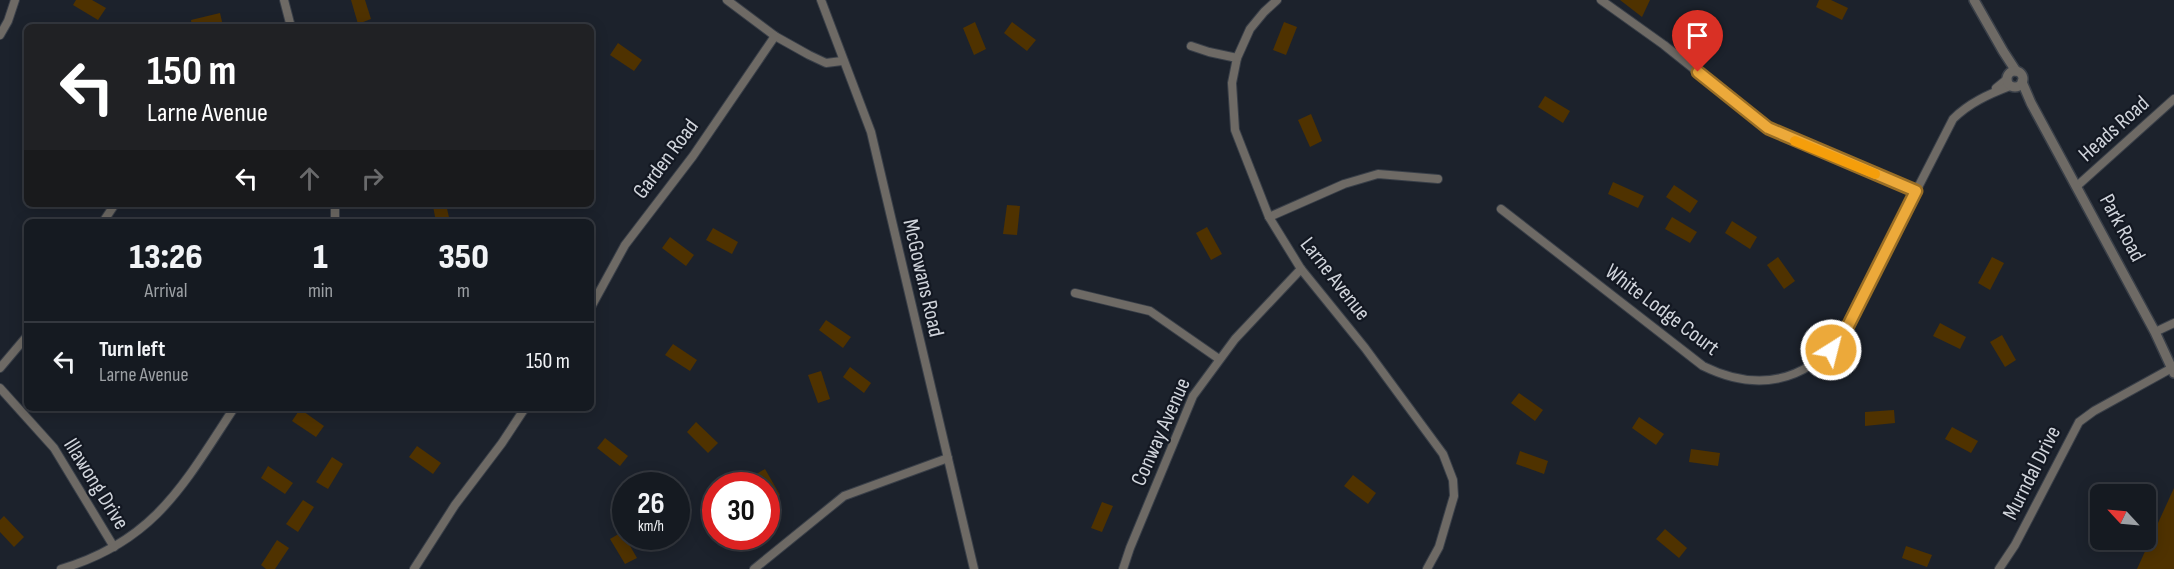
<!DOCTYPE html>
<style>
body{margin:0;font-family:"Sofia Sans Condensed",sans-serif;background:#1e232a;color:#f1f3f6;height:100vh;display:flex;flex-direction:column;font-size:22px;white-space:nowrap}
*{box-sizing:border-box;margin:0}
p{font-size:20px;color:#9da1a5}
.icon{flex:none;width:33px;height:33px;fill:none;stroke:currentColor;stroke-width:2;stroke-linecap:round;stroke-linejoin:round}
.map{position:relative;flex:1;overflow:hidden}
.sheet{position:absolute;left:24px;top:219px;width:570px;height:192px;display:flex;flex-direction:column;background:#151a21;border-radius:9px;box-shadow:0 3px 15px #0003,0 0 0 2px #34383f}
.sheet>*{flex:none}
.top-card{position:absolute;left:24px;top:24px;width:570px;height:183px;border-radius:9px;box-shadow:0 3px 15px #0003,0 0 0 2px #34383f;background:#202124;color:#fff;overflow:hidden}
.needle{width:39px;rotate:296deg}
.buttons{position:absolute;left:2090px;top:484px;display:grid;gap:12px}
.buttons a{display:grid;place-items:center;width:66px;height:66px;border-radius:9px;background:#151a21;box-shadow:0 3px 15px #0003,0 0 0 2px #34383f;font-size:30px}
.speed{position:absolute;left:612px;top:472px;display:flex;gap:12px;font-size:30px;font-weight:700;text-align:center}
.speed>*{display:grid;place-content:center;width:78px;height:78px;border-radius:50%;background:#151a21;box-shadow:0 3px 15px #0003,0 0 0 2px #34383f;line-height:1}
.speed small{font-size:15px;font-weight:400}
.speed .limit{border:9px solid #d22;background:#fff;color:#111}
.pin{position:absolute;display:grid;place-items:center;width:51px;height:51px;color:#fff;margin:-62px -26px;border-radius:50% 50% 50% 0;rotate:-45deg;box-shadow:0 0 6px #0007}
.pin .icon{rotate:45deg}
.me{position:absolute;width:66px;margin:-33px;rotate:36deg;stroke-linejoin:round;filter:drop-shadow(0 0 4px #0008)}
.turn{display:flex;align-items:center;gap:21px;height:126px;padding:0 24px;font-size:27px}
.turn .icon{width:78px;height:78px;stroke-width:2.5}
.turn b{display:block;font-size:42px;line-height:51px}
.lanes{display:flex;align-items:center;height:57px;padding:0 24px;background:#0003;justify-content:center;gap:30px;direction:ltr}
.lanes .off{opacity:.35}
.eta{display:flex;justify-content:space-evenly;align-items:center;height:102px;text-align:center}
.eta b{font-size:36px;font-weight:800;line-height:42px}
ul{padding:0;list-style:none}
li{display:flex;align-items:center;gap:18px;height:78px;padding:0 24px;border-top:2px solid #34383f}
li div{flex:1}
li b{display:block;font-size:22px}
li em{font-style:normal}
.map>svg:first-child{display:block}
</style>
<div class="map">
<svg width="2174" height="569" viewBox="0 0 2174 569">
<rect width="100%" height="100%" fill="#1c222c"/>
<g fill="#4f3200">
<path d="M 76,0 L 92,0 L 106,8 L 98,20 L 73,5 Z"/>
<path d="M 351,0 L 365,0 L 371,19 L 358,24 Z"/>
<path d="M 1620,0 L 1650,0 L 1642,17 Z"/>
<path d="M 1819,0 L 1831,0 L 1848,8 L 1842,20 L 1816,7 Z"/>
<path d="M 220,13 L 223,26 L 192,27 L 191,20 Z"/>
<path d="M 975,22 L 986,49 L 974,55 L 963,28 Z"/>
<path d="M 1012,22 L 1036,40 L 1027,51 L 1004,33 Z"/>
<path d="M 1284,22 L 1297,27 L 1286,55 L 1273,50 Z"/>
<path d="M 618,43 L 642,60 L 634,71 L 610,55 Z"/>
<path d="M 1545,96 L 1570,111 L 1563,123 L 1538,107 Z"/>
<path d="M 1311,114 L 1322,141 L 1310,147 L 1298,120 Z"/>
<path d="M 1613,182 L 1644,196 L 1638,208 L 1608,194 Z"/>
<path d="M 1674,185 L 1698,201 L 1690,213 L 1666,197 Z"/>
<path d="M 446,204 L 450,222 L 436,222 L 433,206 Z"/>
<path d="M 1007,205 L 1020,206 L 1017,235 L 1003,234 Z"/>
<path d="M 1672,217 L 1697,232 L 1690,243 L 1665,229 Z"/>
<path d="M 1732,221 L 1757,237 L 1750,249 L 1725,233 Z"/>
<path d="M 1207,227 L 1222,254 L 1211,260 L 1196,233 Z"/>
<path d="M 713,228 L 738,242 L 732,254 L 706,240 Z"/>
<path d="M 670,237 L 694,255 L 686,266 L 662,248 Z"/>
<path d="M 1778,257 L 1795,281 L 1784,289 L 1767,265 Z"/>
<path d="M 1992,257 L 2004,263 L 1990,290 L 1978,283 Z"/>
<path d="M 826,320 L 851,337 L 843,348 L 819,330 Z"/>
<path d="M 1940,323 L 1966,337 L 1960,349 L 1933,336 Z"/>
<path d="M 2002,335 L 2016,360 L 2005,367 L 1990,342 Z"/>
<path d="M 673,344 L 697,360 L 690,371 L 665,355 Z"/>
<path d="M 850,367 L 871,383 L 864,393 L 843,377 Z"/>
<path d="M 821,371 L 830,399 L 818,403 L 808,375 Z"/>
<path d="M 1519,393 L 1543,410 L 1535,421 L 1511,403 Z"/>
<path d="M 300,409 L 324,426 L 316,437 L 292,421 Z"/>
<path d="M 1894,410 L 1895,423 L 1865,426 L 1865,412 Z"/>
<path d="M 1639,417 L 1664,434 L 1656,445 L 1632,428 Z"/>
<path d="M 696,422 L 718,443 L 708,453 L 687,432 Z"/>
<path d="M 1952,427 L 1978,441 L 1971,453 L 1945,439 Z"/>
<path d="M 605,438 L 628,456 L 620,466 L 597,448 Z"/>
<path d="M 417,446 L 441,463 L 433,474 L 409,457 Z"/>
<path d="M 1691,449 L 1720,453 L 1718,466 L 1689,462 Z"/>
<path d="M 1520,451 L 1548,461 L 1544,474 L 1516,464 Z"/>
<path d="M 332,457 L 343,464 L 328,489 L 316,482 Z"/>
<path d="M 268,466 L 293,483 L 285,494 L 261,478 Z"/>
<path d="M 765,469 L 780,495 L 768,502 L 766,486 L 759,486 L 753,476 Z"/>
<path d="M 1353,475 L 1376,493 L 1368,504 L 1344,486 Z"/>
<path d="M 2174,488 L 2174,569 L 2137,569 Z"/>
<path d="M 303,500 L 314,507 L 298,532 L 286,524 Z"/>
<path d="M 1102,502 L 1113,506 L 1102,532 L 1091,528 Z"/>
<path d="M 713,512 L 715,515 L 716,537 L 730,537 L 720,544 L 702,521 Z"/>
<path d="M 4,516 L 24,537 L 14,547 L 0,532 L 0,520 Z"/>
<path d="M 1665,529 L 1687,548 L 1679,558 L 1656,539 Z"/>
<path d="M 622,532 L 637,558 L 625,564 L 610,539 Z"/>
<path d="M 277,540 L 289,548 L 275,569 L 266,569 L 261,565 Z"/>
<path d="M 1906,546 L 1932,555 L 1927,567 L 1902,558 Z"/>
</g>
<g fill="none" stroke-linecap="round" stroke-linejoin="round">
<g stroke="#393f48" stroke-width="10">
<g id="minor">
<path d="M 284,0 L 291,27"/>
<path d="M 727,0 L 775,36 L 809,55 L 826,63 L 842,61"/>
<path d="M 821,0 L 871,132 L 974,569"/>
<path d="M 1277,0 L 1264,12 L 1250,29 L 1237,58 L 1232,83 L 1235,130 L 1269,217 L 1301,269 L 1365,348 L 1443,454 L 1453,480 L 1454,496 L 1439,547 L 1427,569"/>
<path d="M 1601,0 L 1664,45 L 1768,128 L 1916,191"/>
<path d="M 0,35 L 8,21 L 15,0"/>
<path d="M 1191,46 L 1209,52 L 1237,58"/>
<path d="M 1996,88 L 2007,79"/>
<path d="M 2077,186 L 2174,99"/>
<path d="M 335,204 L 335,222"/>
<path d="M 1501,209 L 1703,366 C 1756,392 1803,383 1841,338 L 1953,119 C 1969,103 1989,94 2010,86"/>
<path d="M 1269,217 L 1344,184 L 1378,174 L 1438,179"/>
<path d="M 103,222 L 115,204"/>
<path d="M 1075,293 L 1150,311 L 1219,359"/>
<path d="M 591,307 L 625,245 L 693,156 L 775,36"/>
<path d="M 2155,332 L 2174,323"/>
<path d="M 0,368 L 27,336"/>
<path d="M 0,388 L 54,448 L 114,547"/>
<path d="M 61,569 C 155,541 184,484 234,408"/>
<path d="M 414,569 L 455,505 L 502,443 L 525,408"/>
<path d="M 754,569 L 844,496 L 948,458"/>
<path d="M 1123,569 L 1130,548 L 1193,396 L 1235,339 L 1301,269"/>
<path d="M 1999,569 L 2015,545 L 2079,422 L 2094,411 L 2172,368"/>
</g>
</g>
<g stroke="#393f48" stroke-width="12">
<g id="tertiary">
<path d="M 1974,0 L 2003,51 L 2016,71"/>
<circle cx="2015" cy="79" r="8"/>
<path d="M 2022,82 L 2031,103 L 2155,332 L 2174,373"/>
</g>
</g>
<use href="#minor" stroke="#6e6a65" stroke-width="8"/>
<use href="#tertiary" stroke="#6e6a65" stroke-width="9"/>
</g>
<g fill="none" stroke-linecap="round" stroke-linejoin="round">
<g stroke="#996e26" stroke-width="15">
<path id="route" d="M 1698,72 L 1768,128 L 1916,191 L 1848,326 L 1831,350"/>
</g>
<use href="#route" stroke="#eca93a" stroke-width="10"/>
<path stroke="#f59e0b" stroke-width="10" d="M 1795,141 L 1875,174"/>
</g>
<g text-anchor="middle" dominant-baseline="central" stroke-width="4.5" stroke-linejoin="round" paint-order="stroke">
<g font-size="22" fill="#d1d5dc" stroke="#131822">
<text transform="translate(2114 129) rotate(-42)">Heads Road</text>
<text transform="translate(666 159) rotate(-53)">Garden Road</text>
<text transform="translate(2122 228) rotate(62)">Park Road</text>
<text transform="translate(923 278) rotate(77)">McGowans Road</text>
<text transform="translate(1335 279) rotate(52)">Larne Avenue</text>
<text transform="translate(1662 310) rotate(37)">White Lodge Court</text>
<text transform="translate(1161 432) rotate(-66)">Conway Avenue</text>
<text transform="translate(2032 473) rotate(-63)">Murndal Drive</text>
<text transform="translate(96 484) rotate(58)">Illawong Drive</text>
</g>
</g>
</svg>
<div class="buttons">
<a><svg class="needle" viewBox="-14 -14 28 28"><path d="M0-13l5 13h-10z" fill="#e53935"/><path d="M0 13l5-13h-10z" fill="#9da1a5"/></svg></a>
</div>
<div class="speed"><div>26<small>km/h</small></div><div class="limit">30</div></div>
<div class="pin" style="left:1698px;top:72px;background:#d93025"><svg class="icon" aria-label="arrive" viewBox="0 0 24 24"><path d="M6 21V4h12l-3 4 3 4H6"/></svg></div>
<svg class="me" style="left:1831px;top:350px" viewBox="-20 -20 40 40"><circle r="17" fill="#eca93a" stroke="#fff" stroke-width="3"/><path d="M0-11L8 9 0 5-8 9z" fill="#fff"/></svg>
<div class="top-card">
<div class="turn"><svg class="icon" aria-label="left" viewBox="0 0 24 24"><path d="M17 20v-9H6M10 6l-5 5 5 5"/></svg><div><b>150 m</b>Larne Avenue</div></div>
<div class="lanes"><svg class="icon" aria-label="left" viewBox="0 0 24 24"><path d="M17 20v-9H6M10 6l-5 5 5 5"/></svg><svg class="icon off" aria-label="ahead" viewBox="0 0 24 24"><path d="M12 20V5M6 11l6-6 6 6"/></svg><svg class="icon off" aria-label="right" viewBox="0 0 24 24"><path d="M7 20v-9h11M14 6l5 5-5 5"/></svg></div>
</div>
<section class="sheet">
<div class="eta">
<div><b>13:26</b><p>Arrival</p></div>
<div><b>1</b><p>min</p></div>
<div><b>350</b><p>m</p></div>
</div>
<ul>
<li><svg class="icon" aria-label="left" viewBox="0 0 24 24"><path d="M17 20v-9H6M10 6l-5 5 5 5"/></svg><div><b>Turn left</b><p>Larne Avenue</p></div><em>150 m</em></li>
</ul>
</section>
</div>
